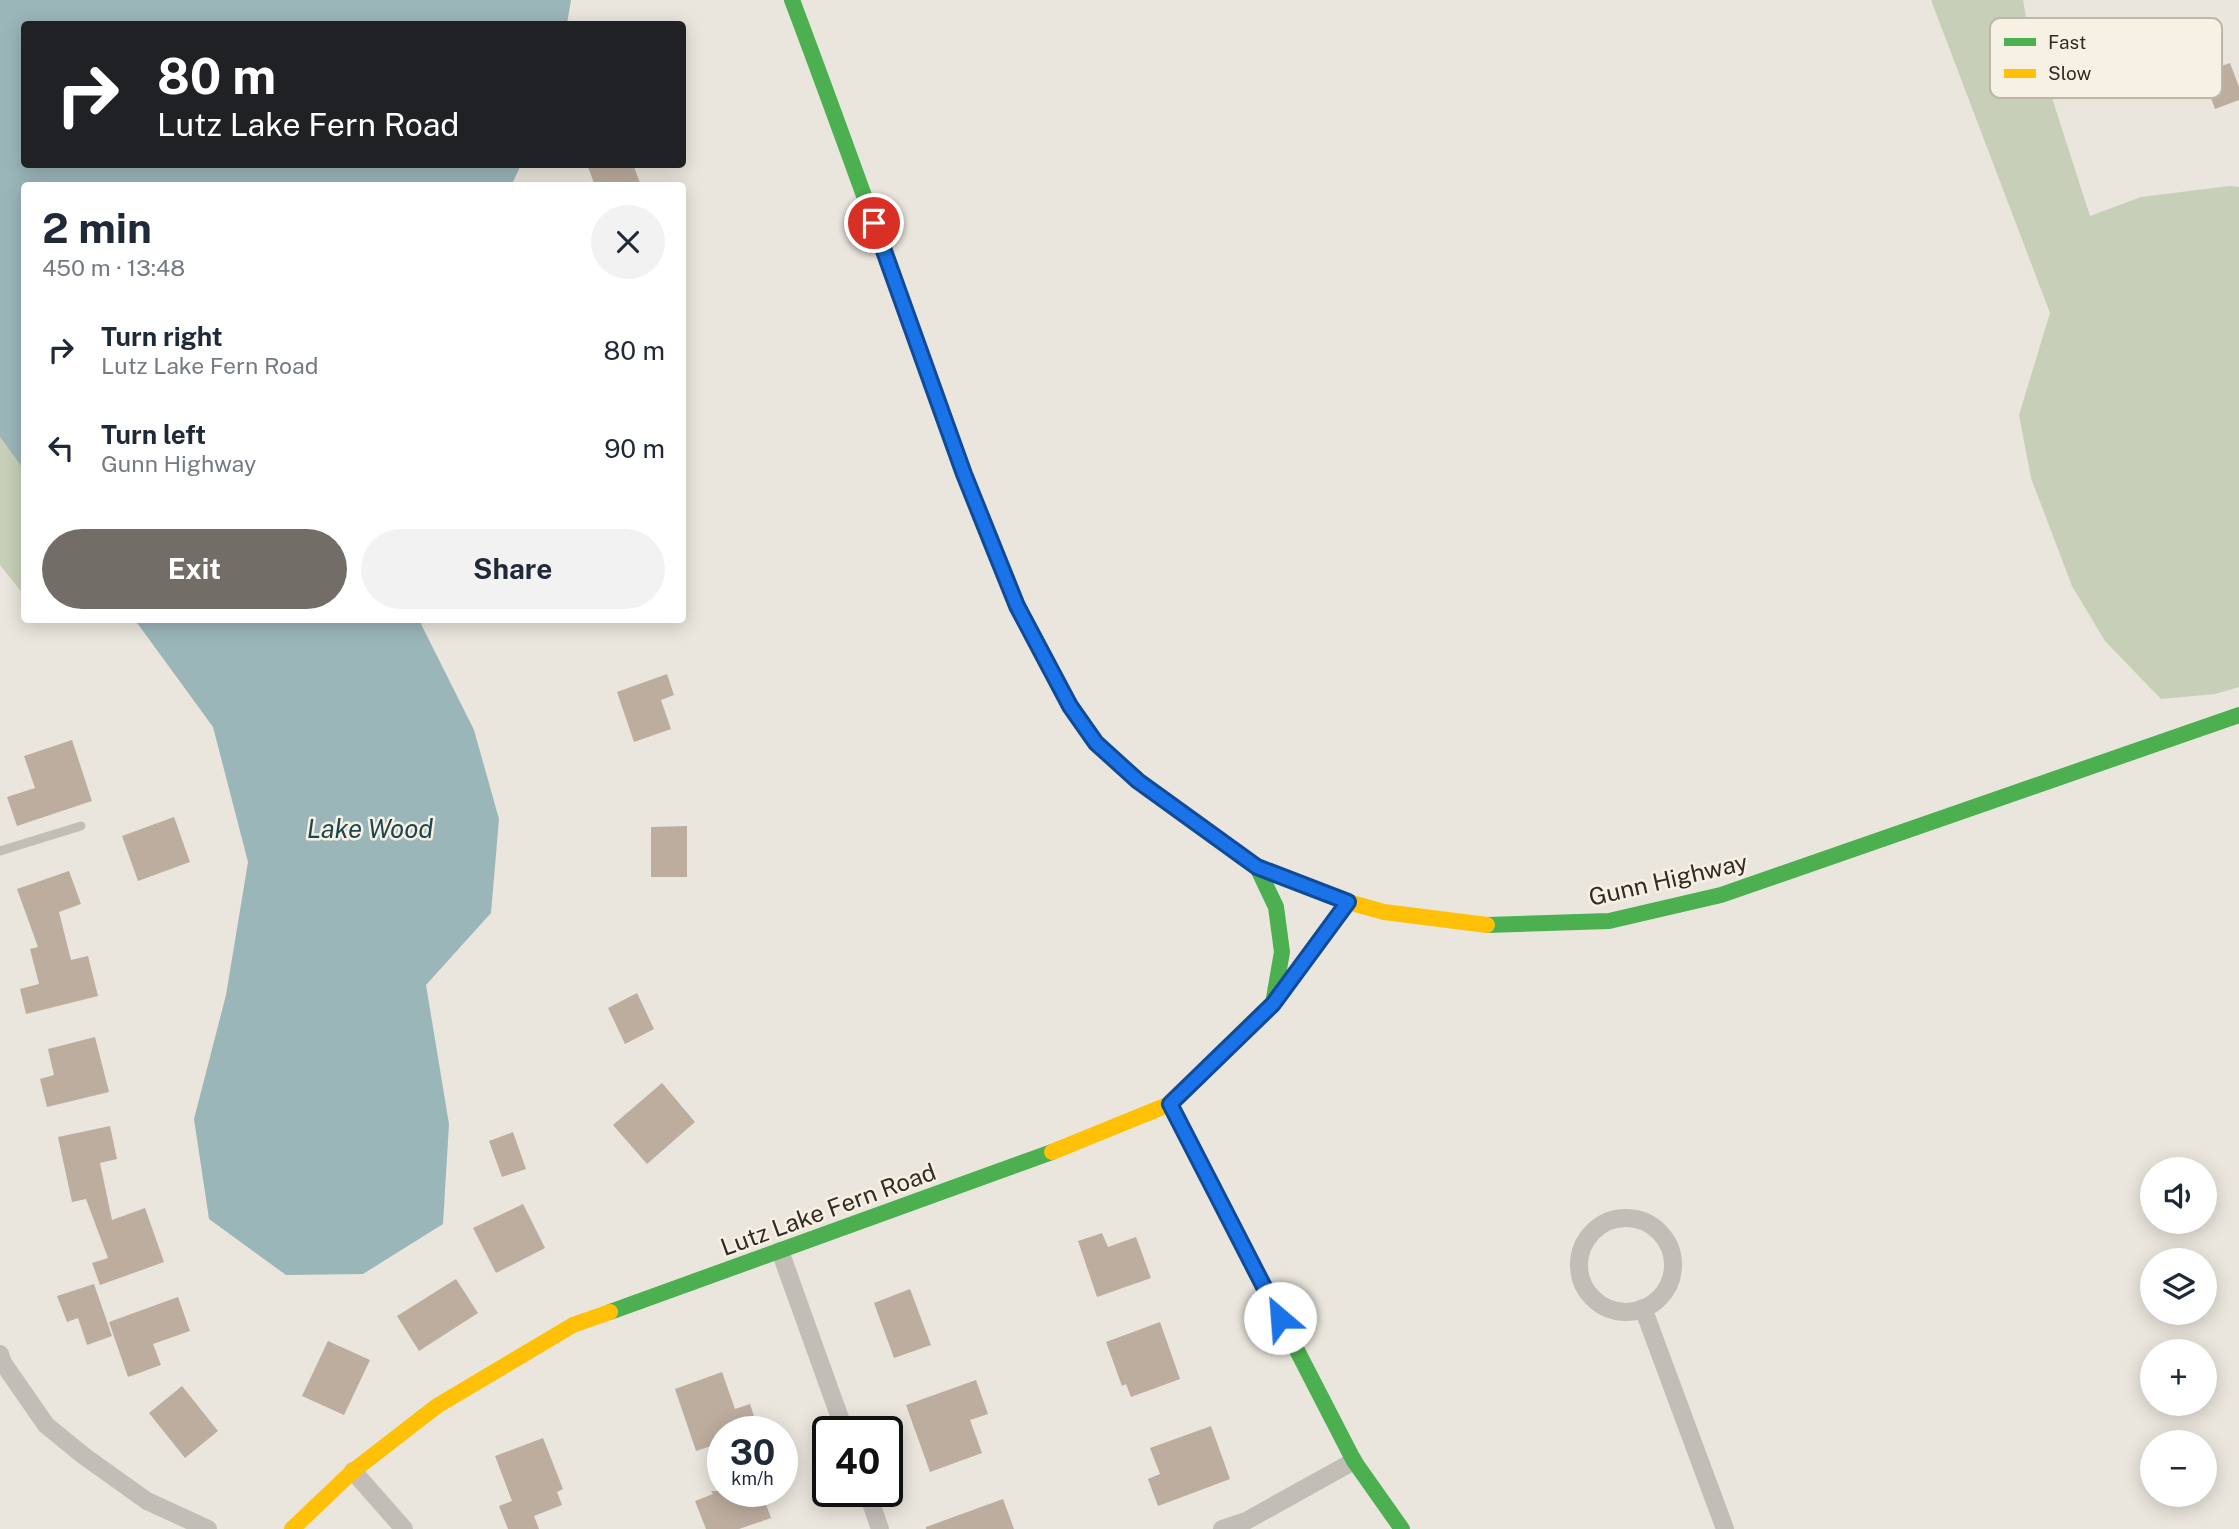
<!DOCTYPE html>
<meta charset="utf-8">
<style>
body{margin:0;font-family:"Public Sans",sans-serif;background:#f2f2f3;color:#1f2937;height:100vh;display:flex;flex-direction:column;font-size:26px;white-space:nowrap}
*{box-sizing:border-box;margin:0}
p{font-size:23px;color:#747a83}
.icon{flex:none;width:38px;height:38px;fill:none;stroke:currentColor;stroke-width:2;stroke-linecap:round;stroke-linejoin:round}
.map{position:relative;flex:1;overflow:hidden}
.panel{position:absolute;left:21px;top:182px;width:665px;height:441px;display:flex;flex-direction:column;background:#fff;border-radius:7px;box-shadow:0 4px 18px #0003}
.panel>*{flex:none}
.hud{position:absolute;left:21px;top:21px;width:665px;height:147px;border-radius:7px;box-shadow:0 4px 18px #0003;background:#202124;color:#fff;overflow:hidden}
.buttons{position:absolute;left:2140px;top:1157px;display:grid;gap:14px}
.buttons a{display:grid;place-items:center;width:77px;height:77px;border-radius:50%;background:#fff;box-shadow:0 4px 18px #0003;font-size:35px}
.speed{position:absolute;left:707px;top:1416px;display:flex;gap:14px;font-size:35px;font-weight:700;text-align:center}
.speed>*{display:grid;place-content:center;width:91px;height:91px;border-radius:50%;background:#fff;box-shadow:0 4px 18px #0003;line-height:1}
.speed small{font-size:18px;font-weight:400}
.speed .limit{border:4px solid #111;border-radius:10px;background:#fff;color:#111}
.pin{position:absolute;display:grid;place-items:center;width:60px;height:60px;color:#fff;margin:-30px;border:4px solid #fff;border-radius:50%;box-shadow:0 2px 7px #0007}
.me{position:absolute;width:77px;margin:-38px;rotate:333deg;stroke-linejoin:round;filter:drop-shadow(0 0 5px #0008)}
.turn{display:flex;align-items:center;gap:24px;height:147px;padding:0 21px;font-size:32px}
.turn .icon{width:91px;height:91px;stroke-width:2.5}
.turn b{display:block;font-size:49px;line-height:60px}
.round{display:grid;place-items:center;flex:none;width:74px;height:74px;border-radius:37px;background:#f2f2f3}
.head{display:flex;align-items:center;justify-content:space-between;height:119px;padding:0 21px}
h1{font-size:42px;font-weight:700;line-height:52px}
.primary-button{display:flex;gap:14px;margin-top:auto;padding:14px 21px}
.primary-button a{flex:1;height:80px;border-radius:42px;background:#726d66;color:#fff;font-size:28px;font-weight:700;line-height:80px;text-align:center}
.primary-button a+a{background:#f2f2f3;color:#1f2937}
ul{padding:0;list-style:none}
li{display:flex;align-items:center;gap:21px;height:98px;padding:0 21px}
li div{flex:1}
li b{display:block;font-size:26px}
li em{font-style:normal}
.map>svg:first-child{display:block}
</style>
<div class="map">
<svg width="2239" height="1529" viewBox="0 0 2239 1529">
<rect width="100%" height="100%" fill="#eae6dd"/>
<g fill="#c7cfb8">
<path d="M 1931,0 L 2023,0 L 2026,17 L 2090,216 L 2141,197 L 2229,186 L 2239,187 L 2239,687 L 2215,694 L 2161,699 L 2105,641 L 2072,586 L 2031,478 L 2019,415 L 2050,313 Z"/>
<path d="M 0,437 L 24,470 L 24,595 L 0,565 Z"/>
</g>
<g fill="#9bb6b9">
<path d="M 0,0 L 571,0 L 567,24 L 24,24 L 24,164 L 521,165 L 511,186 L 24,186 L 24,470 L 0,437 Z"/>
<path d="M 135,620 L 421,620 L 421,624 L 474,730 L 499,819 L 491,913 L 426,985 L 449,1124 L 443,1224 L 363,1274 L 286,1275 L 209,1219 L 194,1119 L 226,995 L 248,862 L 213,727 Z"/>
</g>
<g fill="#bdad9f">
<path d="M 2230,63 L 2239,87 L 2239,100 L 2215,109 L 2202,73 Z"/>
<path d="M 587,164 L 633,164 L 641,186 L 595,186 Z"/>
<path d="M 667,674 L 674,695 L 661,700 L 671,729 L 634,742 L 617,692 Z"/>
<path d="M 72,740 L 92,801 L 17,826 L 7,797 L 35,788 L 24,756 Z"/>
<path d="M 174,817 L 190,862 L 138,881 L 122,836 Z"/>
<path d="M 687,826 L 687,877 L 651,877 L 651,827 Z"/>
<path d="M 69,871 L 81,904 L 59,912 L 71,960 L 88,956 L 98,996 L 26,1014 L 20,989 L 39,984 L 30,949 L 38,947 L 17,889 Z"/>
<path d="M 637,993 L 654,1029 L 625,1044 L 608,1008 Z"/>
<path d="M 95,1037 L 109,1092 L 47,1107 L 40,1079 L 54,1075 L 48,1049 Z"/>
<path d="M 662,1083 L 695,1122 L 647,1164 L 613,1125 Z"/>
<path d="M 110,1126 L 117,1159 L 100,1163 L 112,1220 L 145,1208 L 164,1262 L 100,1285 L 92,1263 L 108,1258 L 86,1199 L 72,1202 L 58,1137 Z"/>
<path d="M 513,1132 L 526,1169 L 502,1177 L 489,1141 Z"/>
<path d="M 523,1204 L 545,1248 L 496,1273 L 473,1228 Z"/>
<path d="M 1102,1233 L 1108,1247 L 1136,1237 L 1151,1278 L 1097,1297 L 1078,1241 Z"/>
<path d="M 456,1279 L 478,1313 L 419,1351 L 397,1316 Z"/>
<path d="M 94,1284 L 112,1336 L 87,1345 L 78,1318 L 67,1322 L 57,1296 Z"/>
<path d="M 910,1289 L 931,1345 L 894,1358 L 874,1303 Z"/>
<path d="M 178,1297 L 190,1331 L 153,1344 L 161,1365 L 128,1377 L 109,1322 Z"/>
<path d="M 1160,1322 L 1180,1379 L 1131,1397 L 1126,1384 L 1122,1386 L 1106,1342 Z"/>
<path d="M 328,1341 L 370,1360 L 344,1415 L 302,1396 Z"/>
<path d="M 722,1372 L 735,1409 L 750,1404 L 759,1432 L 723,1432 L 723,1442 L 696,1451 L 675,1389 Z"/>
<path d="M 976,1380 L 988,1414 L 970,1420 L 982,1453 L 930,1472 L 906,1405 Z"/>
<path d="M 182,1386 L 218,1431 L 185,1458 L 149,1413 Z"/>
<path d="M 1211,1426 L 1230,1479 L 1158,1506 L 1148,1479 L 1160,1474 L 1150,1448 Z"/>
<path d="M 543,1438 L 563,1489 L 557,1492 L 562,1505 L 534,1516 L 539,1529 L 508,1529 L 499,1506 L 512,1501 L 495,1456 Z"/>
<path d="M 711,1491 L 761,1491 L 771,1518 L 739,1529 L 706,1529 L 695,1501 L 713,1494 Z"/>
<path d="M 1003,1499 L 1014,1529 L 926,1529 L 926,1527 Z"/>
</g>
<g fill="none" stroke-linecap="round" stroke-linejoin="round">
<path stroke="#c2beb7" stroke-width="9" d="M 0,851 L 81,826"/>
<g stroke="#c2beb7" stroke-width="18">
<circle cx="1626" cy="1265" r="47"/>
<path d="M 780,1251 L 845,1432"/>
<path d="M 1643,1308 L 1725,1529"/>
<path d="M 0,1354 L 3,1363 L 46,1425 L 84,1456 L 147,1501 L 208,1529"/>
<path d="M 353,1471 L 404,1529"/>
<path d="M 867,1491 L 880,1529"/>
<path d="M 1222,1529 L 1246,1521 L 1354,1461"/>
</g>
<g stroke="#4caf50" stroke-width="16">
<path d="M 792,0 C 838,122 882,245 926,368 C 972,496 1015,628 1093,739"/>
<path d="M 1257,867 L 1276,907 L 1282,952 L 1274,998"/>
<path d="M 1487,925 L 1609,921 L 1721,895 L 2239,715"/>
<path d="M 1246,1030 L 1273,1004 L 1348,902"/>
<path d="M 1170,1104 L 1354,1461 L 1402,1529"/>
<path d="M 610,1312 L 1052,1152"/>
</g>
<g stroke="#ffc107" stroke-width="16">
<path d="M 1093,739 L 1138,781 L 1257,867 L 1348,902 L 1384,912 L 1487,925"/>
<path d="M 1052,1152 L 1170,1104 L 1246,1030"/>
<path d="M 292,1529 L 353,1471 L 437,1406 L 573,1325 L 610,1312"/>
</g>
</g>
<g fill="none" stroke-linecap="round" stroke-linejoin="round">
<g stroke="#114b97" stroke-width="18">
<path id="route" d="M 874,223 L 964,474 L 1017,606 L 1070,706 L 1096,743 L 1138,781 L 1257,867 L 1348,902 L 1273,1004 L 1170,1104 L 1280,1318"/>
</g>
<use href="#route" stroke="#1a73e8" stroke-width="12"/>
</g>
<g text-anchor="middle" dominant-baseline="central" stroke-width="5" stroke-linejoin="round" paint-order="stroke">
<g font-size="24" fill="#322c26" stroke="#f7f1e4">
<text transform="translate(1668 879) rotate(-13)">Gunn Highway</text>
<text transform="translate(828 1209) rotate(-20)">Lutz Lake Fern Road</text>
</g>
<g font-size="26" font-style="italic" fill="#1e4651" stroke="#f7f1e4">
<text x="370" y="828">Lake Wood</text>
</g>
</g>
<rect x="1990" y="18" width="232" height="80" rx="10" fill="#f7f1e4" stroke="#bcb6ab" stroke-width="2"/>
<rect x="2004" y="38" width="32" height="8" fill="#4caf50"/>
<rect x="2004" y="69" width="32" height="9" fill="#ffc107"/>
<g font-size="19" fill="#322c26">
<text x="2048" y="49">Fast</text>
<text x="2048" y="80">Slow</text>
</g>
</svg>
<div class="buttons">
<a><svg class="icon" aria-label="sound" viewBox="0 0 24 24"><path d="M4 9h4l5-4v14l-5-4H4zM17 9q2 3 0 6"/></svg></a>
<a><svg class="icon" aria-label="layers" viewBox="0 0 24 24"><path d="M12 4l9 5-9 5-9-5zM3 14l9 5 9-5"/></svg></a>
<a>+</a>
<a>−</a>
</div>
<div class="speed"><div>30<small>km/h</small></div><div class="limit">40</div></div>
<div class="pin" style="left:874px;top:223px;background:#d93025"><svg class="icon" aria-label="arrive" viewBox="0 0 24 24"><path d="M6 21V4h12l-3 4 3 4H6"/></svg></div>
<svg class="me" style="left:1280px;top:1318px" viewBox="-20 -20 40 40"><circle r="19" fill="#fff"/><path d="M0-13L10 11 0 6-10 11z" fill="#1a73e8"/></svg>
<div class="hud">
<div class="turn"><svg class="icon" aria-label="right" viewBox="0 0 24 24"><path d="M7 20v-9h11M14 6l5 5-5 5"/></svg><div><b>80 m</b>Lutz Lake Fern Road</div></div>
</div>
<section class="panel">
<div class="head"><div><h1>2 min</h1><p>450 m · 13:48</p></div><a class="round"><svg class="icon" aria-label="close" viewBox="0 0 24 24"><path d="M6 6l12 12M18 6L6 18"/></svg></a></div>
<ul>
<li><svg class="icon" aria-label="right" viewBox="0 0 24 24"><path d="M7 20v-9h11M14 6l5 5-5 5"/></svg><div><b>Turn right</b><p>Lutz Lake Fern Road</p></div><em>80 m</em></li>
<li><svg class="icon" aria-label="left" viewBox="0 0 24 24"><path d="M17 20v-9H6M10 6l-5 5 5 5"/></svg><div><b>Turn left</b><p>Gunn Highway</p></div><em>90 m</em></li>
</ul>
<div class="primary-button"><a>Exit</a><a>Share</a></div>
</section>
</div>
